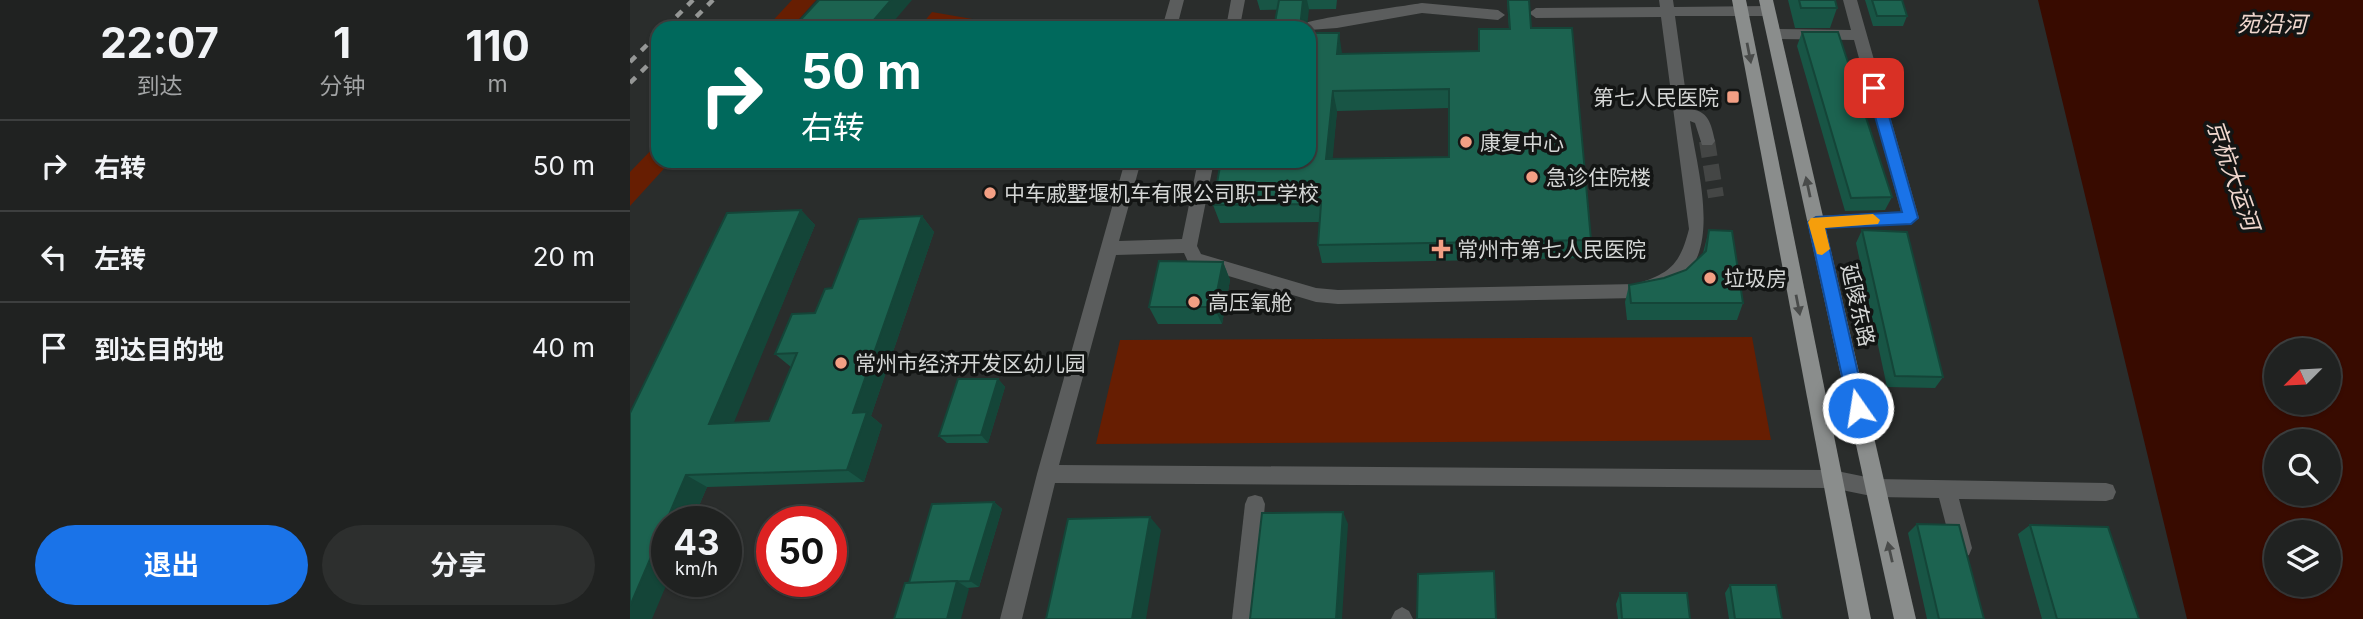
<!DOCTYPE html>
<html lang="zh">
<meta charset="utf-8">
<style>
body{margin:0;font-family:Inter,"Noto Sans SC",sans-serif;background:#2d2f2e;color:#f1f3f6;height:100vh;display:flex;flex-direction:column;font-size:26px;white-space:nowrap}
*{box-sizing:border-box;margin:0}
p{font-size:23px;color:#a2a4a5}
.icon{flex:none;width:38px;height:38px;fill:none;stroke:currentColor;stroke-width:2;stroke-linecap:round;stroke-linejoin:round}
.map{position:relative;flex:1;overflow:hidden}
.details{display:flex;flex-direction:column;background:#202221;width:630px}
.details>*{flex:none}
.guide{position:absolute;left:21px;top:21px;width:665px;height:147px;border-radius:21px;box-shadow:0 2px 5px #0004,0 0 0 2px #3d3f3f;background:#00695c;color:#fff;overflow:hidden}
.needle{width:46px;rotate:246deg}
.fabs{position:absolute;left:1634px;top:338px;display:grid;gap:14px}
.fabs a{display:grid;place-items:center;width:77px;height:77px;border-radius:50%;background:#202221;box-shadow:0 2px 5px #0004,0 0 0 2px #3d3f3f;font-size:35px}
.speed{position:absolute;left:21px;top:506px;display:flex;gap:14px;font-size:35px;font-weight:700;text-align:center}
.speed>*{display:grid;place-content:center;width:91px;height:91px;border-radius:50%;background:#202221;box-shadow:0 2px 5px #0004,0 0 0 2px #3d3f3f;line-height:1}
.speed small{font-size:18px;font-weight:400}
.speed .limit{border:10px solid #d22;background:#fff;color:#111}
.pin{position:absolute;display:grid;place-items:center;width:60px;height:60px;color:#fff;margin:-30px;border-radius:14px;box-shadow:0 4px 10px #0006}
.me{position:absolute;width:77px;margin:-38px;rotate:347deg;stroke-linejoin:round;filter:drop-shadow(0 0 5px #0008)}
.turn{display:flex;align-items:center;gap:24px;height:147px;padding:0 35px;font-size:32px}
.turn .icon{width:91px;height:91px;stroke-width:2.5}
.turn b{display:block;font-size:49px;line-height:60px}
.eta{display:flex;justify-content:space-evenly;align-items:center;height:119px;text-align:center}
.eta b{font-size:42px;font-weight:700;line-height:49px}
.button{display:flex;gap:14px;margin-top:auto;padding:14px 35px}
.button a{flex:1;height:80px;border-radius:42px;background:#1a73e8;color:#fff;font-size:28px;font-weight:700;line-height:80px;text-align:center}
.button a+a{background:#2d2f2e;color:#f1f3f6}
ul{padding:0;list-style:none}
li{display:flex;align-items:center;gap:21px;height:91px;padding:0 35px;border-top:2px solid #3d3f3f}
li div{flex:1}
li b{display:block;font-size:26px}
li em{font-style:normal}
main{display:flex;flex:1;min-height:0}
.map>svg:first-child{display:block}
</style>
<main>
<section class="details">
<div class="eta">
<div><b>22:07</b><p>到达</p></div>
<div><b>1</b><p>分钟</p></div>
<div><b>110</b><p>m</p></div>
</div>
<ul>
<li><svg class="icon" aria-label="right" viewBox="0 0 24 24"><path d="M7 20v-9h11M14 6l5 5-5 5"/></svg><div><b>右转</b></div><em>50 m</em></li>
<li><svg class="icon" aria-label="left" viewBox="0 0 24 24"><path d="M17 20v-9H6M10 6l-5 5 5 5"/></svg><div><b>左转</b></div><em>20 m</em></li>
<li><svg class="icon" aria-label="arrive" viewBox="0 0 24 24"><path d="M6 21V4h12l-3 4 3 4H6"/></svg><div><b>到达目的地</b></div><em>40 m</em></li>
</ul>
<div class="button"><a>退出</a><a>分享</a></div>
</section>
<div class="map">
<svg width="1733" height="619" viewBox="0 0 1733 619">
<rect width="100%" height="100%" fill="#2a2d2c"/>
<g fill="#671e02">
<path d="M 162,0 L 186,0 L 161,28 L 136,28 Z"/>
<path d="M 302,12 L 371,24 L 368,28 L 289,28 Z"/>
<path d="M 28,143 L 28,161 L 41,161 L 0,206 L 0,172 Z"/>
<path d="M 1122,337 L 1141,440 L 466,444 L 490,340 Z"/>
</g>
<path fill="#380b00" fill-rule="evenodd" d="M 1408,0 L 1733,0 L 1733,619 L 1557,619 ZM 1647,350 L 1699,350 L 1699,402 L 1647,402 ZM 1647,441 L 1699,441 L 1699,494 L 1647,494 ZM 1647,532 L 1699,532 L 1699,584 L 1647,584 Z"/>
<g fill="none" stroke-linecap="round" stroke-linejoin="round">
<path stroke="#444645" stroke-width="16" stroke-dasharray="16 8" stroke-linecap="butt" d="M 1077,141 L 1086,197"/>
<g fill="#5b5d5d" fill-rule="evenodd">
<path d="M 540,0 L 554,0 L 548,23 L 597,22 L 601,0 L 615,0 L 611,21 L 648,20 L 655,25 L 653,28 L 532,28 Z"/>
<path d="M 1029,0 L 1043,0 L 1044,7 L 1138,6 L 1145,11 L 1138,16 L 1045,16 L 1058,109 C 1079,110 1081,124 1085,141 L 1082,145 L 1072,145 L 1065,123 L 1060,121 C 1066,164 1090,241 1055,276 C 1042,289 1022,293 1006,298 L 708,304 L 686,302 L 565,266 L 559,264 L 554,253 L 486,255 L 429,465 L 1202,470 L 1246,479 L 1476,483 L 1483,485 L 1486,492 L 1483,499 L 1476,501 L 1329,499 L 1342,548 L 1339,555 L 1332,558 L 1325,555 L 1322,548 L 1309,498 L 1246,497 L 1202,488 L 425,483 L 392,619 L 370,619 L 407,474 L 495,161 L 511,161 L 489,241 L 552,239 L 568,161 L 584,161 L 567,246 L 571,254 L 686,288 L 708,290 L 1006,284 C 1041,273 1050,264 1059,229 L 1031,17 L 906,18 L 899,13 L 906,8 L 1030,7 Z"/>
<path d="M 1213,0 L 1227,0 L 1289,218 L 1281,224 L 1186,228 L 1178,222 L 1186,216 L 1271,212 L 1224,40 L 1144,39 L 1137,34 L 1144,29 L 1221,30 Z"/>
<path d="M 792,3 L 868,10 L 875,15 L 868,20 L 792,13 L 707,28 L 679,30 L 671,25 C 676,19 775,6 792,3 Z"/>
<path d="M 625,495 L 632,497 L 635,504 L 624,619 L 602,619 L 615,504 L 618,497 Z"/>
<path d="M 772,607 L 779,611 L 783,619 L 761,619 L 765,611 Z"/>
</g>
<g fill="#8a8d8c" fill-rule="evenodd">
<path d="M 1102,0 L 1116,0 L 1241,619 L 1219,619 Z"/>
<path d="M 1129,0 L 1143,0 L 1286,619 L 1264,619 Z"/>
</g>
<g stroke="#959796" stroke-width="4.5" stroke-dasharray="8 8" stroke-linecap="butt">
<path d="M 35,28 L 63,0"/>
<path d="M 55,28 L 83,0"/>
<path d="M 0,62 L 28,34"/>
<path d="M 0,83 L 28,55"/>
</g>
</g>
<g fill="#185545" fill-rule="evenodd">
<path d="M 627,0 L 707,0 L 706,9 L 630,10 Z"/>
<path d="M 876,0 L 899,0 L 901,28 L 961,240 L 959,258 L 692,263 L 688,245 L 690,222 L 590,223 L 583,205 L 712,54 L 849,51 L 879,29 L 877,0 ZM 819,108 L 819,157 L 702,159 L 707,111 Z"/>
<path d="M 1158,0 L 1205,0 L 1207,8 L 1200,28 L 1165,28 Z"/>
<path d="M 1235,0 L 1272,0 L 1277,16 L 1273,26 L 1243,26 Z"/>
<path d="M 1172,32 L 1262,197 L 1255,210 L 1215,211 L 1167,46 Z"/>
<path d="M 171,210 L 185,225 L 103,423 L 139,421 L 161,367 L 145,354 L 185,313 L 292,216 L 304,232 L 241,416 L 252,425 L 234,482 L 77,487 L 62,522 L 37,522 L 0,413 Z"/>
<path d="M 1079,230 L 1113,303 L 1107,320 L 997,320 L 995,302 L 999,285 L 1034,278 L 1056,270 L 1073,253 Z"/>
<path d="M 1232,230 L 1313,377 L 1305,388 L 1257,387 L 1226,243 Z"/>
<path d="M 593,262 L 600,280 L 592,324 L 528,324 L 519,307 Z"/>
<path d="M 368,379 L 375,387 L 358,443 L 317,443 L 309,436 Z"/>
<path d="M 364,502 L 372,509 L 349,587 L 337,588 L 339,589 L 279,583 Z"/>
<path d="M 1287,524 L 1354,619 L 1297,619 L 1278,533 Z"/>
<path d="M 1400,525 L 1509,619 L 1412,619 L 1388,534 Z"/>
<path d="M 1100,585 L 1152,619 L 1099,619 L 1095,593 Z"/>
<path d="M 990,593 L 1060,619 L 988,619 L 986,604 Z"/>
</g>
<g fill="#144538">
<path d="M 261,0 L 282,0 L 258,28 L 237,28 Z"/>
<path d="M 673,0 L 677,0 L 679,9 L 677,28 L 670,28 Z"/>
<path d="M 709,33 L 712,53 L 710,74 L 707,54 Z"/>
<path d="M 703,91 L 707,111 L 701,178 L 696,159 Z"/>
<path d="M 171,210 L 185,225 L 98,437 L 79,424 Z"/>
<path d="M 292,216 L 304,232 L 241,416 L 252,425 L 234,482 L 217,470 L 223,413 Z"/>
<path d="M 593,262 L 600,280 L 592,324 L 584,307 Z"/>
<path d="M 368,379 L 375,387 L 358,443 L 351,435 Z"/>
<path d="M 56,475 L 77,487 L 62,522 L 37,522 L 38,581 L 22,619 L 0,619 L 0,606 Z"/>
<path d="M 364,502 L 372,509 L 349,587 L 340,581 Z"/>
<path d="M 713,512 L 718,524 L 712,619 L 706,619 Z"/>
<path d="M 520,517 L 531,530 L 516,619 L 502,619 Z"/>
<path d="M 327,581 L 339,589 L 331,619 L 317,619 Z"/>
</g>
<g fill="#1c6350" stroke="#144538" stroke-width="2" fill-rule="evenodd">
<path d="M 189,0 L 261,0 L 237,28 L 163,28 Z"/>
<path d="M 649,0 L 673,0 L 670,28 L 644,28 Z"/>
<path d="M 878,0 L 899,0 L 901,28 L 942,28 L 961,240 L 688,245 L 691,204 L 583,205 L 591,161 L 679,161 L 679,33 L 709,33 L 707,54 L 849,51 L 849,29 L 880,29 ZM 819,89 L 819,157 L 696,159 L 703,91 Z"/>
<path d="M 1169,0 L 1205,0 L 1207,8 L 1171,8 Z"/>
<path d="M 1242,0 L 1272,0 L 1277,16 L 1247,16 Z"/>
<path d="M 1172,32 L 1208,32 L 1262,197 L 1221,198 Z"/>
<path d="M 171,210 L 79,424 L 139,421 L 167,353 L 145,354 L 162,314 L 185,313 L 195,289 L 202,288 L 229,219 L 292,216 L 223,413 L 237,412 L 217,470 L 56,475 L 0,606 L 0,413 L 97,213 Z"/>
<path d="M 1079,230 L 1102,231 L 1113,303 L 1001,303 L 999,285 L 1034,278 L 1056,270 L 1076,251 Z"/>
<path d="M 1232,230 L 1277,232 L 1313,377 L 1265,376 Z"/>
<path d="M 529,261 L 593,262 L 584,307 L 519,307 Z"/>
<path d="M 328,379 L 368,379 L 351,435 L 309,436 Z"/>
<path d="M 364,502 L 340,581 L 279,583 L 302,504 Z"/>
<path d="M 713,512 L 706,619 L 620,619 L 632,513 Z"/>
<path d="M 520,517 L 502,619 L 416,619 L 438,519 Z"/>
<path d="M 1287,524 L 1329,525 L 1354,619 L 1309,619 Z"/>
<path d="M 1400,525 L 1478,527 L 1509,619 L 1427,619 Z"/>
<path d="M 864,571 L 866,619 L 787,619 L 788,574 Z"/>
<path d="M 327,581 L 317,619 L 264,619 L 275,583 Z"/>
<path d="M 1100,585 L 1146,585 L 1152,619 L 1105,619 Z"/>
<path d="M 990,593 L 1057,593 L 1060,619 L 992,619 Z"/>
</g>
<defs><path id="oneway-solid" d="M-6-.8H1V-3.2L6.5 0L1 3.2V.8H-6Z" transform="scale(1.75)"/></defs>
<g fill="#494b4a">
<use href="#oneway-solid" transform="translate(1119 53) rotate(79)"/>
<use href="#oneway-solid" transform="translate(1178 187) rotate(-102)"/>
<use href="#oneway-solid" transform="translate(1168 305) rotate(79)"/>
<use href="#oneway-solid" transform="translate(1260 552) rotate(-103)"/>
</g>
<path fill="#1a73e8" stroke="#114b97" stroke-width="2" d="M 1244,83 L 1251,88 L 1288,218 L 1281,224 L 1195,228 L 1236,408 L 1228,416 L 1219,408 L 1178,222 L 1186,217 L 1272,212 L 1237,88 Z"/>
<path fill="#f59e0b" d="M 1243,214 L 1250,220 L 1248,224 L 1195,228 L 1200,249 L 1192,255 L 1187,254 L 1178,222 L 1181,218 Z"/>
<g fill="#f39f84" stroke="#131514" stroke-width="2.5">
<rect x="1096" y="90" width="14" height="14" rx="3.5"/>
<circle cx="836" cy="142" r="7"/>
<circle cx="902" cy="177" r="7"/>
<circle cx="360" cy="193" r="7"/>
<path d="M807.5 238.5h7v7h7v7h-7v7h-7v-7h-7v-7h7z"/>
<circle cx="1080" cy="278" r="7"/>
<circle cx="564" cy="302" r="7"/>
<circle cx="211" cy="363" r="7"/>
</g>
<g text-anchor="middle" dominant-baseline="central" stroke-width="7" stroke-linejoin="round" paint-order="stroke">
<g font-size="21" fill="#d4d6d5" stroke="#131514" text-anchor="start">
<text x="1089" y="97" text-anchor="end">第七人民医院</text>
<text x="850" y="142">康复中心</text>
<text x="916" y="177">急诊住院楼</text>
<text x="374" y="193">中车戚墅堰机车有限公司职工学校</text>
<text x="827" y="249">常州市第七人民医院</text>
<text x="1094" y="278">垃圾房</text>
<text x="578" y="302">高压氧舱</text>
<text x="225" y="363">常州市经济开发区幼儿园</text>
</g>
<g font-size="21" fill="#d4d6d5" stroke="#131514">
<text transform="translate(1228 305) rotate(77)">延陵东路</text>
</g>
<g font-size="23" font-style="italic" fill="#f0d7ce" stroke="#131514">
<text transform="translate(1642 24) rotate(1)">宛沿河</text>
<text transform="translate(1603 175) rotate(71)">京杭大运河</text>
</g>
</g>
</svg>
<div class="fabs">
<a><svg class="needle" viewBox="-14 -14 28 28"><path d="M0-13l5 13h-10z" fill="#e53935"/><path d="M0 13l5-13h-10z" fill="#a2a4a5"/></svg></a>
<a><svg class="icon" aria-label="search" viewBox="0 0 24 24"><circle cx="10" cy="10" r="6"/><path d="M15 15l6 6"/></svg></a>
<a><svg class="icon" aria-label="layers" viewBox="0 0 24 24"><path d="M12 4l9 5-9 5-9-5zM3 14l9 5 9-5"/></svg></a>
</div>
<div class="speed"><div>43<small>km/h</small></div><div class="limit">50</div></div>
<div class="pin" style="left:1244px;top:88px;background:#d93025"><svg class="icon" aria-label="arrive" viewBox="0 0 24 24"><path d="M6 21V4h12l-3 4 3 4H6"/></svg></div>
<svg class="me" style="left:1228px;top:408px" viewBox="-20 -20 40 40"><circle r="17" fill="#1a73e8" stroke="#fff" stroke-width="3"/><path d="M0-11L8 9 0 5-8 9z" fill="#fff"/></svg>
<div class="guide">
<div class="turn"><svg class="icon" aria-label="right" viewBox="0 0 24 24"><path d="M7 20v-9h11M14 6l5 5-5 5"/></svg><div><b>50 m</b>右转</div></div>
</div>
</div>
</main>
